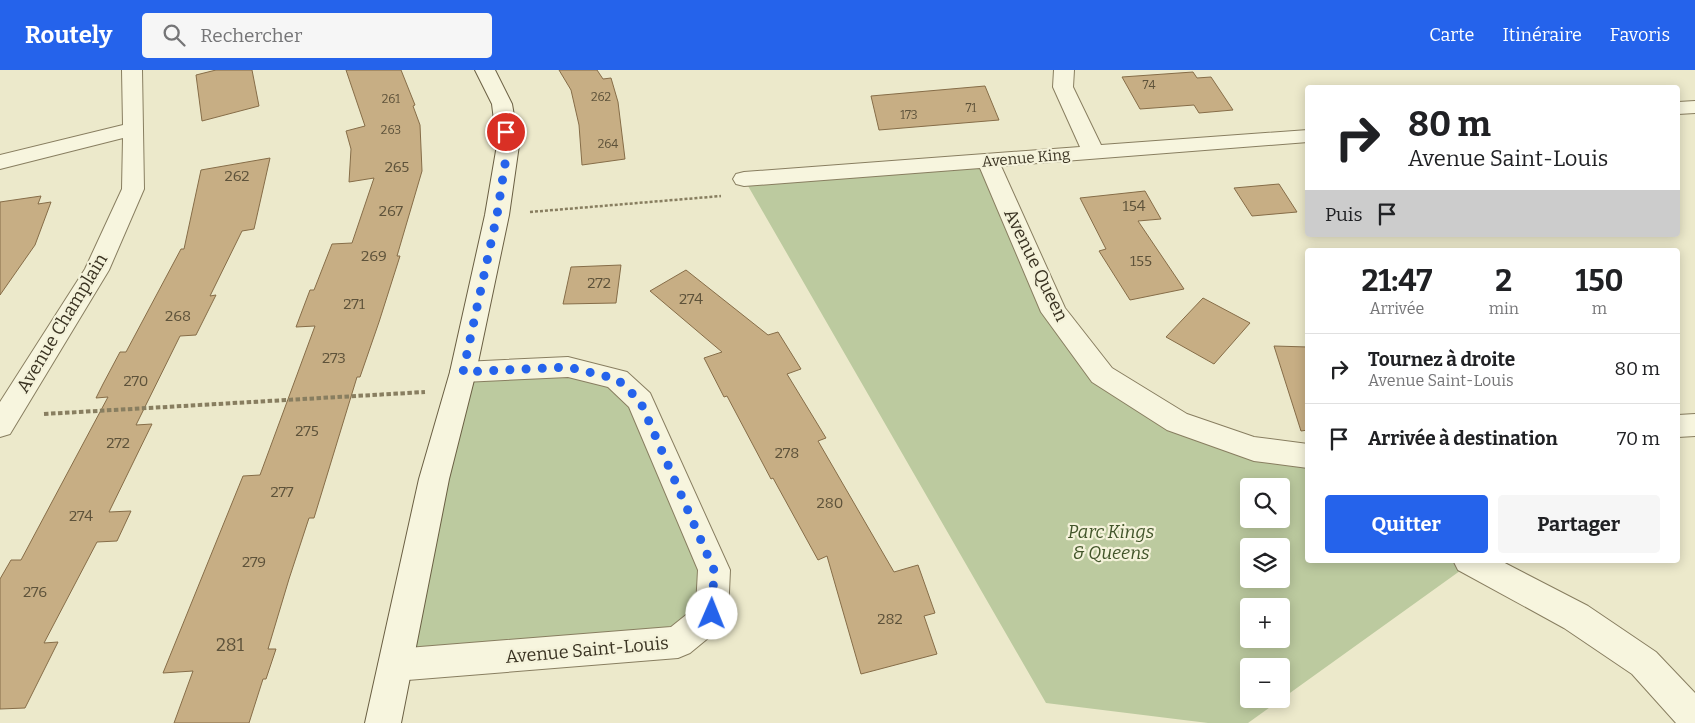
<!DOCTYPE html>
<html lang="fr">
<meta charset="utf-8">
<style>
body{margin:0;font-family:Bitter,serif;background:#f6f6f6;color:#202124;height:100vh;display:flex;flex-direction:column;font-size:19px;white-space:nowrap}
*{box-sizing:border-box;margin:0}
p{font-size:16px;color:#757577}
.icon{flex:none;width:28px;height:28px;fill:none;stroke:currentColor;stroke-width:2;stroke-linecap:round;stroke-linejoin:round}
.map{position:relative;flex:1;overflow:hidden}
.drawer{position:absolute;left:1305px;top:178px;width:375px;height:315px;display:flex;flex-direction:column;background:#fff;border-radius:5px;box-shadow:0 2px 12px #0003}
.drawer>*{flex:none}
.banner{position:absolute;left:1305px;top:15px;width:375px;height:152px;border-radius:5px;box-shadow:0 2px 12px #0003;background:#fff;color:#202124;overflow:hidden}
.tools{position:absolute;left:1240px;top:408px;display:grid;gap:10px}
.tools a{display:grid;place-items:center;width:50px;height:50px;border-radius:5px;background:#fff;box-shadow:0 2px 12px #0003;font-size:25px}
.pin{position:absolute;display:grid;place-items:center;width:42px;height:42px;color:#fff;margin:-21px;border:2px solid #fff;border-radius:50%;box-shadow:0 1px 5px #0007}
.me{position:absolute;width:55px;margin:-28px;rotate:1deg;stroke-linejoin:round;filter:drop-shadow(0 0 4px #0008)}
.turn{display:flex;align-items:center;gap:18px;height:105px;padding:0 20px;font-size:22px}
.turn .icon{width:65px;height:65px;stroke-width:2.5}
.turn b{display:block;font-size:35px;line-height:42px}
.then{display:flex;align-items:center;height:48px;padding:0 20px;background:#0003;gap:10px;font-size:19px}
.eta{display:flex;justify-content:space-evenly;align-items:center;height:85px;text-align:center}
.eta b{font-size:30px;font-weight:700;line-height:35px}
.action{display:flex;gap:10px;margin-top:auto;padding:10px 20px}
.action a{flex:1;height:58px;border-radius:5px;background:#2563eb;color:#fff;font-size:20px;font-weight:700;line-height:58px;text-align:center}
.action a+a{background:#f6f6f6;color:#202124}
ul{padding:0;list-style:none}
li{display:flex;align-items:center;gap:15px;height:70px;padding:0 20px;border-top:1px solid #e0e0e0}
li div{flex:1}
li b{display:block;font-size:19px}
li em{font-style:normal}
header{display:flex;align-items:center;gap:30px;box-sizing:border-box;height:70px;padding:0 25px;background:#2563eb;color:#fff}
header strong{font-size:24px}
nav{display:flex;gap:28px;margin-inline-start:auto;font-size:18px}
.search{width:350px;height:45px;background:#f6f6f6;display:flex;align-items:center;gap:12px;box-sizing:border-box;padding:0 18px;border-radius:5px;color:#757577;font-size:19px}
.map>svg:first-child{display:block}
</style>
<header>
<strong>Routely</strong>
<div class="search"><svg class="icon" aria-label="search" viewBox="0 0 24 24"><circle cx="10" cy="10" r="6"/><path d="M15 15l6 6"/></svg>Rechercher</div>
<nav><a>Carte</a><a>Itinéraire</a><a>Favoris</a></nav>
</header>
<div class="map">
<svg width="1695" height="653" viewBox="0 0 1695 653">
<rect width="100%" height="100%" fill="#ece9cb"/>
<g fill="#bcca9f" fill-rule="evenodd">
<path d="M 988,91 L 1054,242 L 1102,305 L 1177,352 L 1307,386 L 1308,490 L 1469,490 L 1471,493 L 1248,653 L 1208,653 L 1046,633 L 744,109 ZM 1249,416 L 1281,416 L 1281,449 L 1249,449 ZM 1249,476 L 1281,476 L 1281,509 L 1249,509 ZM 1249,536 L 1281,536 L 1281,569 L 1249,569 ZM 1249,596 L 1281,596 L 1281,629 L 1249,629 Z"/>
<path d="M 463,302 L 617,309 L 714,500 L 712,544 L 678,572 L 395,595 Z"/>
</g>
<g fill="#c7ae84" stroke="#866d48">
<path d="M 216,0 L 252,0 L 259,36 L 202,51 L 196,5 Z"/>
<path d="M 346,0 L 401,0 L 415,35 L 413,36 L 420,55 L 422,101 L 397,186 L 400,186 L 379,252 L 360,307 L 357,307 L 314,448 L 309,448 L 289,509 L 268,579 L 276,579 L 266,609 L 263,609 L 249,653 L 174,653 L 193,601 L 163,603 L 243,406 L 260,405 L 315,256 L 296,257 L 310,220 L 314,220 L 332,174 L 352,173 L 374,108 L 349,112 L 351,79 L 346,61 L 365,56 Z"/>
<path d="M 559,0 L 597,0 L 603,9 L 611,8 L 618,32 L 625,89 L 582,95 L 579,55 L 571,20 Z"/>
<path d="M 1193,2 L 1197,8 L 1211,7 L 1233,40 L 1199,43 L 1194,35 L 1140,39 L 1122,7 Z"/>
<path d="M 985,16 L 999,50 L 879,60 L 871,26 Z"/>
<path d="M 270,88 L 254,159 L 242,161 L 210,226 L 216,225 L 196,265 L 180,266 L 136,355 L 152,354 L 109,442 L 131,441 L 117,471 L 97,472 L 44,573 L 58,572 L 25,638 L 0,639 L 0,509 L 11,490 L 21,490 L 108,327 L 96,328 L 103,314 L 120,282 L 126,282 L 181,179 L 184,179 L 201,100 Z"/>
<path d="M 1279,114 L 1297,142 L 1252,146 L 1234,118 Z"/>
<path d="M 1145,121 L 1161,149 L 1138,151 L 1184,219 L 1130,230 L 1099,181 L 1106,179 L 1080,128 Z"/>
<path d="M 41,126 L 38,134 L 51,132 L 35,175 L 0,225 L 0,132 Z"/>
<path d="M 621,195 L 616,233 L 563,234 L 571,197 Z"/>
<path d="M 686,200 L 768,265 L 778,262 L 801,299 L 787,304 L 826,368 L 818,371 L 894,502 L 918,495 L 935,543 L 924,546 L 937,584 L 861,604 L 827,486 L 818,490 L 773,408 L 771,409 L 727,326 L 724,327 L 704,288 L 722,282 L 650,221 Z"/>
<path d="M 1203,228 L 1250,253 L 1214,294 L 1166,267 Z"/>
<path d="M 1274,276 L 1308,277 L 1308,360 L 1301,361 Z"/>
</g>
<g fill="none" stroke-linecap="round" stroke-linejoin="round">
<g stroke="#887e60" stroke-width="2">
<g id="street">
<path d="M 122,0 L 142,0 L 144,119 L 109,200 L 10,364 L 0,367 L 0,332 L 85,199 L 122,119 L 123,68 L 0,99 L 0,85 L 123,55 Z"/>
<path d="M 1054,0 L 1074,0 L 1073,17 L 1101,75 L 1308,60 L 1308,72 L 1001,96 L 1065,238 L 1112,298 L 1187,344 L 1254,367 L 1308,374 L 1308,398 L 1254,391 L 1167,360 L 1092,312 L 1041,242 L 980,98 L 744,116 L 736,114 L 733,109 L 736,104 L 744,102 L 1080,77 L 1053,17 Z"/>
<path d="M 1695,31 L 1695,43 L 1678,44 L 1678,32 Z"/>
<path d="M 568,287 L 627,302 L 650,323 L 730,500 L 728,544 L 724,555 L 690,583 L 678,588 L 395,611 L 383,606 L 378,595 L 383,584 L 395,579 L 671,557 L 696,537 L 698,500 L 629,337 L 608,317 L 568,307 L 463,312 L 453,309 L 450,302 L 453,295 L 463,292 Z"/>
<path d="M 1695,344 L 1695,366 L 1678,367 L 1678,345 Z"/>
<path d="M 1453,490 L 1499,490 L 1588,536 L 1656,582 L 1695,623 L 1695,653 L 1676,653 L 1632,604 L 1564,558 L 1458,500 Z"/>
</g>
</g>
<g stroke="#6a5f43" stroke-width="2">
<path id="secondary" d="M 475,0 L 495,0 L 512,34 L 519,75 L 509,145 L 476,302 L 449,409 L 401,653 L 365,653 L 419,409 L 450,302 L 485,145 L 497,75 L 492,34 Z"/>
</g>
<path stroke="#887e60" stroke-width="2.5" stroke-dasharray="3 2" stroke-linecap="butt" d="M 530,142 L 721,126"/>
<path stroke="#887e60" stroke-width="4" stroke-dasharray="4.5 2.5" stroke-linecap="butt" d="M 44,344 L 425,322"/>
<use href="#street" fill="#f7f5de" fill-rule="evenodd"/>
<use href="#secondary" fill="#f7f5de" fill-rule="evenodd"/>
</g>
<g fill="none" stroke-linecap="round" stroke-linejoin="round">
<path stroke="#2563eb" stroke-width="9" stroke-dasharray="0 16.2" d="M 506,62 L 508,75 L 497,145 L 463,302 L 568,297 L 617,309 L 640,331 L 714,500 L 712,544"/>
</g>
<g text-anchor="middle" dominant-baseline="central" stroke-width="4.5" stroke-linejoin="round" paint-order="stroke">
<g font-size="12" fill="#5d523a">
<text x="1149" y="15">74</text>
<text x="601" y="27">262</text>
<text x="391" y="29">261</text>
<text x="971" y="38">71</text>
<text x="909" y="45">173</text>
<text x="391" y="60">263</text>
<text x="608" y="74">264</text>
</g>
<g font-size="15" fill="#3a3322" stroke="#f4f2da">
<text transform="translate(1026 88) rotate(-5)">Avenue King</text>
</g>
<g font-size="15" fill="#5d523a">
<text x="397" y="97">265</text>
<text x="237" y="106">262</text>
<text x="1134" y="136">154</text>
<text x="391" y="141">267</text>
<text x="374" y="186">269</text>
<text x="1141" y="191">155</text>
<text x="599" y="213">272</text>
<text x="691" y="229">274</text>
<text x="354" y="234">271</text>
<text x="178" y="246">268</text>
<text x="334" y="288">273</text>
<text x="136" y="311">270</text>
<text x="307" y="361">275</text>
<text x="118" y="373">272</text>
<text x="787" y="383">278</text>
<text x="282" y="422">277</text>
<text x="830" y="433">280</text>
<text x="81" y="446">274</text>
<text x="254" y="492">279</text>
<text x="35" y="522">276</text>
<text x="890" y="549">282</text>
</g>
<g font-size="18" fill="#3a3322" stroke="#f4f2da">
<text transform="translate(1036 195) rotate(64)">Avenue Queen</text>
<text transform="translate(62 253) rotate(-59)">Avenue Champlain</text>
<text transform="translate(587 580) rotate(-5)">Avenue Saint-Louis</text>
</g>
<g font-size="18" font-style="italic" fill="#42552a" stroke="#f4f2da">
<text x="1111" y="462">Parc Kings<tspan x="1111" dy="21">&amp; Queens</tspan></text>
</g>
<g font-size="18" fill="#5d523a">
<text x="230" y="575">281</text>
</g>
</g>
</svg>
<div class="tools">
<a><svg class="icon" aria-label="search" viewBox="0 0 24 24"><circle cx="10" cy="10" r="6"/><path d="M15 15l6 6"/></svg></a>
<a><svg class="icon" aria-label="layers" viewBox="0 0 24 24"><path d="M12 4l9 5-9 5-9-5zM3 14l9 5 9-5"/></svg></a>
<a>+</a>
<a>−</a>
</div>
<div class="pin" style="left:506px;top:62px;background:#d93025"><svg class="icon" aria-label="arrive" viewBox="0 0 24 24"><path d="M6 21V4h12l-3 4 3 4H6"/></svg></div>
<svg class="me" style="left:712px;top:544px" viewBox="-20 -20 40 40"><circle r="19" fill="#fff"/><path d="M0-13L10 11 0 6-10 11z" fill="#2563eb"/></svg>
<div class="banner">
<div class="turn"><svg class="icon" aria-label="right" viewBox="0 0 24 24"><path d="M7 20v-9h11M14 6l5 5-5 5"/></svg><div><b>80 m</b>Avenue Saint-Louis</div></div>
<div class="then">Puis<svg class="icon" aria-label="arrive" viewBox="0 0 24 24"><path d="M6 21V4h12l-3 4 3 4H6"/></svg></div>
</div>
<section class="drawer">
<div class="eta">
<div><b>21:47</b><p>Arrivée</p></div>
<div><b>2</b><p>min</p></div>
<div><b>150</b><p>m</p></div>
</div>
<ul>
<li><svg class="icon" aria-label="right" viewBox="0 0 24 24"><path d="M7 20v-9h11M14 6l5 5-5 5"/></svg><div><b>Tournez à droite</b><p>Avenue Saint-Louis</p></div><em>80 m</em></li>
<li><svg class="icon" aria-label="arrive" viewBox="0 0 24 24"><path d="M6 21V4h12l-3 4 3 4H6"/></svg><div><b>Arrivée à destination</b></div><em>70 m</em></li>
</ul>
<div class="action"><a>Quitter</a><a>Partager</a></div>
</section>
</div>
